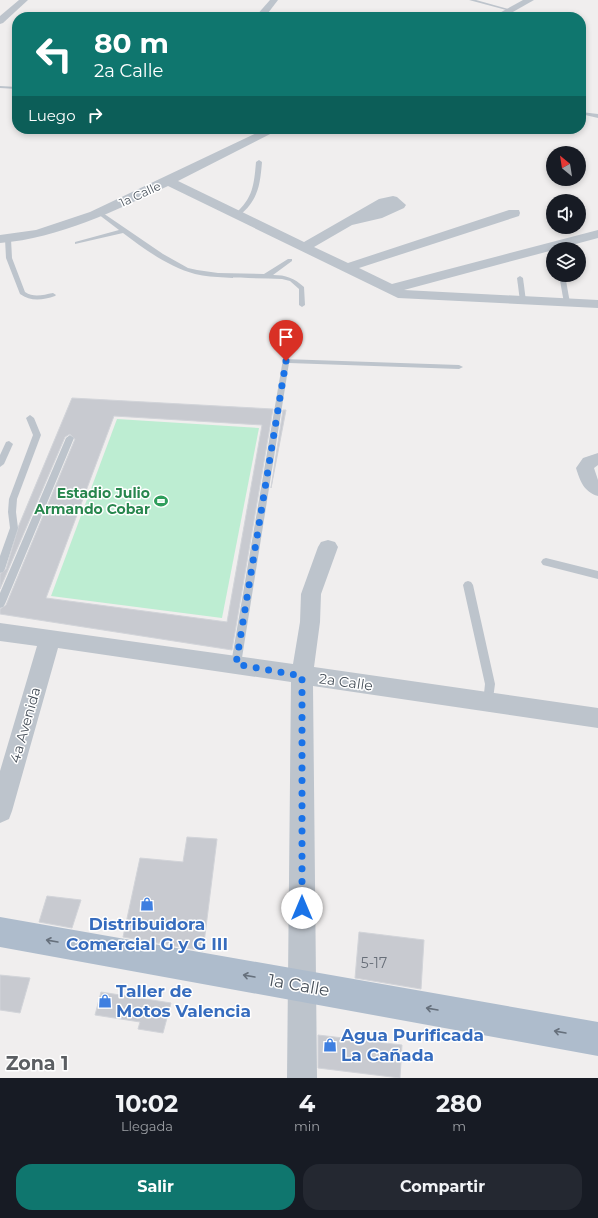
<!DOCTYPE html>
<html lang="es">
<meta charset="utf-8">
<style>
body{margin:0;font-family:Montserrat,sans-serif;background:#242831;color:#f1f3f6;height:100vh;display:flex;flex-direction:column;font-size:15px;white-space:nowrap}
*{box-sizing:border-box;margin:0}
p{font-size:13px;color:#9ea1a6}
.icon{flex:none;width:22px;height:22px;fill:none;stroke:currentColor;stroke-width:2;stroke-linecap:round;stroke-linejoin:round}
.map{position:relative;height:1078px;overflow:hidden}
.drawer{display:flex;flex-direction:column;background:#171b24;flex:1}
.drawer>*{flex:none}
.top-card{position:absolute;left:12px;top:12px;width:574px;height:122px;border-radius:16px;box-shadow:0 2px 6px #0003;background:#0f766e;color:#fff;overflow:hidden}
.needle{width:26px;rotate:330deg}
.buttons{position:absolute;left:546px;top:146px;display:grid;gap:8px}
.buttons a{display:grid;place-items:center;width:40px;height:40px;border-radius:50%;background:#171b24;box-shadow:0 2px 6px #0003;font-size:20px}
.pin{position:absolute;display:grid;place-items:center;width:34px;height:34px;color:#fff;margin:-41px -17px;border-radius:50% 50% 50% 0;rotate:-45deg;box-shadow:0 0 4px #0007}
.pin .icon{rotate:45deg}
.me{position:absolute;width:44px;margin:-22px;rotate:0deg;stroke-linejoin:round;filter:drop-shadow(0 0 3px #0008)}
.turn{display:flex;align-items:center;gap:14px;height:84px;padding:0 16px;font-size:18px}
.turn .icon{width:52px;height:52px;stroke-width:2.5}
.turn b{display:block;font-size:28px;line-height:34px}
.then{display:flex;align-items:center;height:38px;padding:0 16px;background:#0003;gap:8px;font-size:15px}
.eta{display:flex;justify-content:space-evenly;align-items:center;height:68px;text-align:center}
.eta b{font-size:24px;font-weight:700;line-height:28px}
.button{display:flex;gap:8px;margin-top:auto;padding:8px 16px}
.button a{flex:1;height:46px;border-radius:16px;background:#0f766e;color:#fff;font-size:16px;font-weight:700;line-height:46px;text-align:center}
.button a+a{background:#242831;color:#f1f3f6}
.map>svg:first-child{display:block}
</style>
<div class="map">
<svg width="598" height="1078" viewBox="0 0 598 1078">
<rect width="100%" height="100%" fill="#f0eeee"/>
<path fill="#bdedd2" d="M 117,419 L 259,428 L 222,618 L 51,596 Z"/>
<g fill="#c8cad0" stroke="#d2d4d9" fill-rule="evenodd">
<path d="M 72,398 L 273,409 L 232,650 L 0,614 L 0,609 L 6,605 L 75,439 L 70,434 L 65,437 L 0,589 L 0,574 L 6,569 L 19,525 ZM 114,416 L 262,425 L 227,622 L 46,598 Z"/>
<path d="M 283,410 L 286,410 L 271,488 Z"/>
<path d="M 187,837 L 217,839 L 203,951 L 123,937 L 140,858 L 183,862 Z"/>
<path d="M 47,896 L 81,900 L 72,928 L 39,922 Z"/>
<path d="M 359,932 L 424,940 L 421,989 L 355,978 Z"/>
<path d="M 0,975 L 30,978 L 20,1013 L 0,1010 Z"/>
<path d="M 101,992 L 171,1003 L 163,1033 L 138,1029 L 140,1022 L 95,1015 Z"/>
<path d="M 318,1035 L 402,1045 L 400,1078 L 318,1068 Z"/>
</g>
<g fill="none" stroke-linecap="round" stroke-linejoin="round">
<g fill="#bdc4cc" fill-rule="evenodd">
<path d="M 469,0 L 476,0 L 512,10 L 510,11 Z"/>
<path d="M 0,86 L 17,87 L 17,89 L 0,88 Z"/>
<path d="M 581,112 L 598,114 L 598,118 L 581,114 Z"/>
<path d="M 259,160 L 262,162 C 260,186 258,200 239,216 L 235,216 L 235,214 C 253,198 254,185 256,162 Z"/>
<path d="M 100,211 L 163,254 L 188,268 L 197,270 L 218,273 L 264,274 L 288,259 L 292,259 L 292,261 L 273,275 C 286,275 294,278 304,287 L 305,305 L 302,307 L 299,305 L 299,289 L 290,281 L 282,279 C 253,277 223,280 195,274 C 169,267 144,249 123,233 L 75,244 L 75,242 L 119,230 L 98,214 L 97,213 Z"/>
<path d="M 8,237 L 11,239 L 12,258 L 25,292 C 34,298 43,295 53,293 L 56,295 L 55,296 C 43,300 31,302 20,294 L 6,258 L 5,239 Z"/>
<path d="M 559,275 L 565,275 L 570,303 L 569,304 L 565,304 L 564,303 Z"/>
<path d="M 520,276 L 523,278 L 526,301 L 523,303 L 520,301 L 517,278 Z"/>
<path d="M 283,359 L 459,365 L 463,367 L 459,369 L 289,363 L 241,664 L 240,667 L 236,668 L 232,667 L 231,664 Z"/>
<path d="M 30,415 L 34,418 L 41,435 L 17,499 L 16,512 L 18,528 L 5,569 L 3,572 L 0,573 L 0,556 L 10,528 L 8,512 L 9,499 L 33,435 L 26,418 Z"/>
<path d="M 70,435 L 74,438 L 5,604 L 3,607 L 0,608 L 0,593 L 66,438 Z"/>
<path d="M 9,441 L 13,444 L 4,464 L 0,467 L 0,455 L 6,442 Z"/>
<path d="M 546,558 L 598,571 L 598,579 L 543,565 L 541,562 L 543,559 Z"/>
<path d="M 468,581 L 471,582 L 473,585 L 495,684 L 492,706 L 488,708 L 484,706 L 483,703 L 485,684 L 463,585 L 465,582 Z"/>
</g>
<g fill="#bdc4cc" fill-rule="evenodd">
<path d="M 19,0 L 28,0 L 3,23 L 0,24 L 0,16 Z"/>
<path d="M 270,0 L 278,0 L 265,17 L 255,17 Z"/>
<path d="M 523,0 L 534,0 L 504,17 L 492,17 Z"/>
<path d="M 265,129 L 280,129 L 178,181 L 304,242 L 379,199 L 393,196 L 397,197 L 406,205 L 404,208 L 382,218 L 352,225 L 314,247 L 348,263 L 509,210 L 519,210 L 520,213 L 519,216 L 359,268 L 392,284 L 598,230 L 598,238 L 404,290 L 598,300 L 598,308 L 398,298 L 168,186 C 114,211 60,238 0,243 L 0,235 L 36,230 L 90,212 Z"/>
<path d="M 598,453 L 598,465 L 594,468 L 598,480 L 598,496 C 584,492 580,481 576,468 L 583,458 Z"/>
<path d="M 328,540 L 335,542 L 338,547 L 321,594 L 320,622 L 314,667 L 598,708 L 598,728 L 313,686 L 317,1078 L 287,1078 L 291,682 L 58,648 L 12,811 L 9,819 L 0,823 L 0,771 L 37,646 L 0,641 L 0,623 L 293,664 L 300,622 L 301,594 L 318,547 L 321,542 Z"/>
</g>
<path fill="#aebccc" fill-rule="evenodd" d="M 0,917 L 598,1022 L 598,1056 L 0,947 Z"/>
</g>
<defs><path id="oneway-shaft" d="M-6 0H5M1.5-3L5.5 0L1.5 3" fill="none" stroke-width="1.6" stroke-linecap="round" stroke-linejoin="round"/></defs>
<g stroke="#66707c">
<use href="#oneway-shaft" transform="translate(52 941) rotate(-170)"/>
<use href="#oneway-shaft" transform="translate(249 976) rotate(-170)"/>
<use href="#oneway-shaft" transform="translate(432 1009) rotate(-170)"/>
<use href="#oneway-shaft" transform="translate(560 1032) rotate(-170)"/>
</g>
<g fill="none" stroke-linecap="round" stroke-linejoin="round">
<path stroke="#1a73e8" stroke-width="7" stroke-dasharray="0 12.6" d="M 286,361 L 236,664 L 302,676 L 302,908"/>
</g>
<defs>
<g id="stadium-bare" transform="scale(1.08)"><path d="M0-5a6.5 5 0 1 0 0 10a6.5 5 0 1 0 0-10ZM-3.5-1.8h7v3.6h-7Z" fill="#2e9e5b" stroke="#fff" stroke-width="2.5" paint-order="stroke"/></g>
<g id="shop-bare" transform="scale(1.08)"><path d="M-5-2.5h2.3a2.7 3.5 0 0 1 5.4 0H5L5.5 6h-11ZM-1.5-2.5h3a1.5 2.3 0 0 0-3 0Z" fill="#3f7fe0" stroke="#fff" stroke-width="2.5" paint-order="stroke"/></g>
</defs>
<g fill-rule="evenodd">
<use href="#stadium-bare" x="161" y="501"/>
<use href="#shop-bare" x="147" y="904"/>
<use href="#shop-bare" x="105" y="1001"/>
<use href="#shop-bare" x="330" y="1045"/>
</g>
<g text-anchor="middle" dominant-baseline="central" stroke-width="3" stroke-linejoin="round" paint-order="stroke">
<g font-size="12" fill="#47505a" stroke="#fff">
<text transform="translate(140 194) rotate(-25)">1a Calle</text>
</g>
<g font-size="14" font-weight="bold" fill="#27864d" stroke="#fff" text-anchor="end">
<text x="150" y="493">Estadio Julio<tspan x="150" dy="16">Armando Cobar</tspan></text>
</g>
<g font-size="14" fill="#47505a" stroke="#fff">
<text transform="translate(346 682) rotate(8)">2a Calle</text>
<text transform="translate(25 725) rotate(-74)">4a Avenida</text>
</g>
<g font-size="14" fill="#676e78">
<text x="374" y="963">5-17</text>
</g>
<g font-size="17" font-weight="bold" fill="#366cbe" stroke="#fff" text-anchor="start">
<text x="147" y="924" text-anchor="middle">Distribuidora<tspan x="147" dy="20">Comercial G y G III</tspan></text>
<text x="116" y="991">Taller de<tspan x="116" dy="20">Motos Valencia</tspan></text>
<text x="341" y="1035">Agua Purificada<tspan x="341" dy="20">La Cañada</tspan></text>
</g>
<g font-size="17" fill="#47505a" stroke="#fff">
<text transform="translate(299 985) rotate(10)">1a Calle</text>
</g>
<g font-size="19" font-weight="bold" fill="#5b5e62" stroke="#fff">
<text x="37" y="1063">Zona 1</text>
</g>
</g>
</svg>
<div class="buttons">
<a><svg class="needle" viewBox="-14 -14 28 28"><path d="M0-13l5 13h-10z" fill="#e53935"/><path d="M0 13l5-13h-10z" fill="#9ea1a6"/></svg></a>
<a><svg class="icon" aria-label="sound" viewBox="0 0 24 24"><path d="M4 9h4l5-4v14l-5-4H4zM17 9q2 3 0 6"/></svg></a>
<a><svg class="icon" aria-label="layers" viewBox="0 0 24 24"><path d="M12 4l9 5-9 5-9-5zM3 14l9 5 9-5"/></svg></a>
</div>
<div class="pin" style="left:286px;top:361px;background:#d93025"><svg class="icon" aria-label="arrive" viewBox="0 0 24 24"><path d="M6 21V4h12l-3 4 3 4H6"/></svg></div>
<svg class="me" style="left:302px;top:908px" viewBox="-20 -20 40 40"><circle r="19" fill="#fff"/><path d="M0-13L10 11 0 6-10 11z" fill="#1a73e8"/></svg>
<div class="top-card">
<div class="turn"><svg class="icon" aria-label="left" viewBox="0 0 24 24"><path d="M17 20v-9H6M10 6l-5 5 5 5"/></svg><div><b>80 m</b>2a Calle</div></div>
<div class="then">Luego<svg class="icon" aria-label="right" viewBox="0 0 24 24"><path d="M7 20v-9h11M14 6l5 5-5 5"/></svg></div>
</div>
</div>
<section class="drawer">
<div class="eta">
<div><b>10:02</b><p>Llegada</p></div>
<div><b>4</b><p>min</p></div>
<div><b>280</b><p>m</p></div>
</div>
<div class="button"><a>Salir</a><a>Compartir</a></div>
</section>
